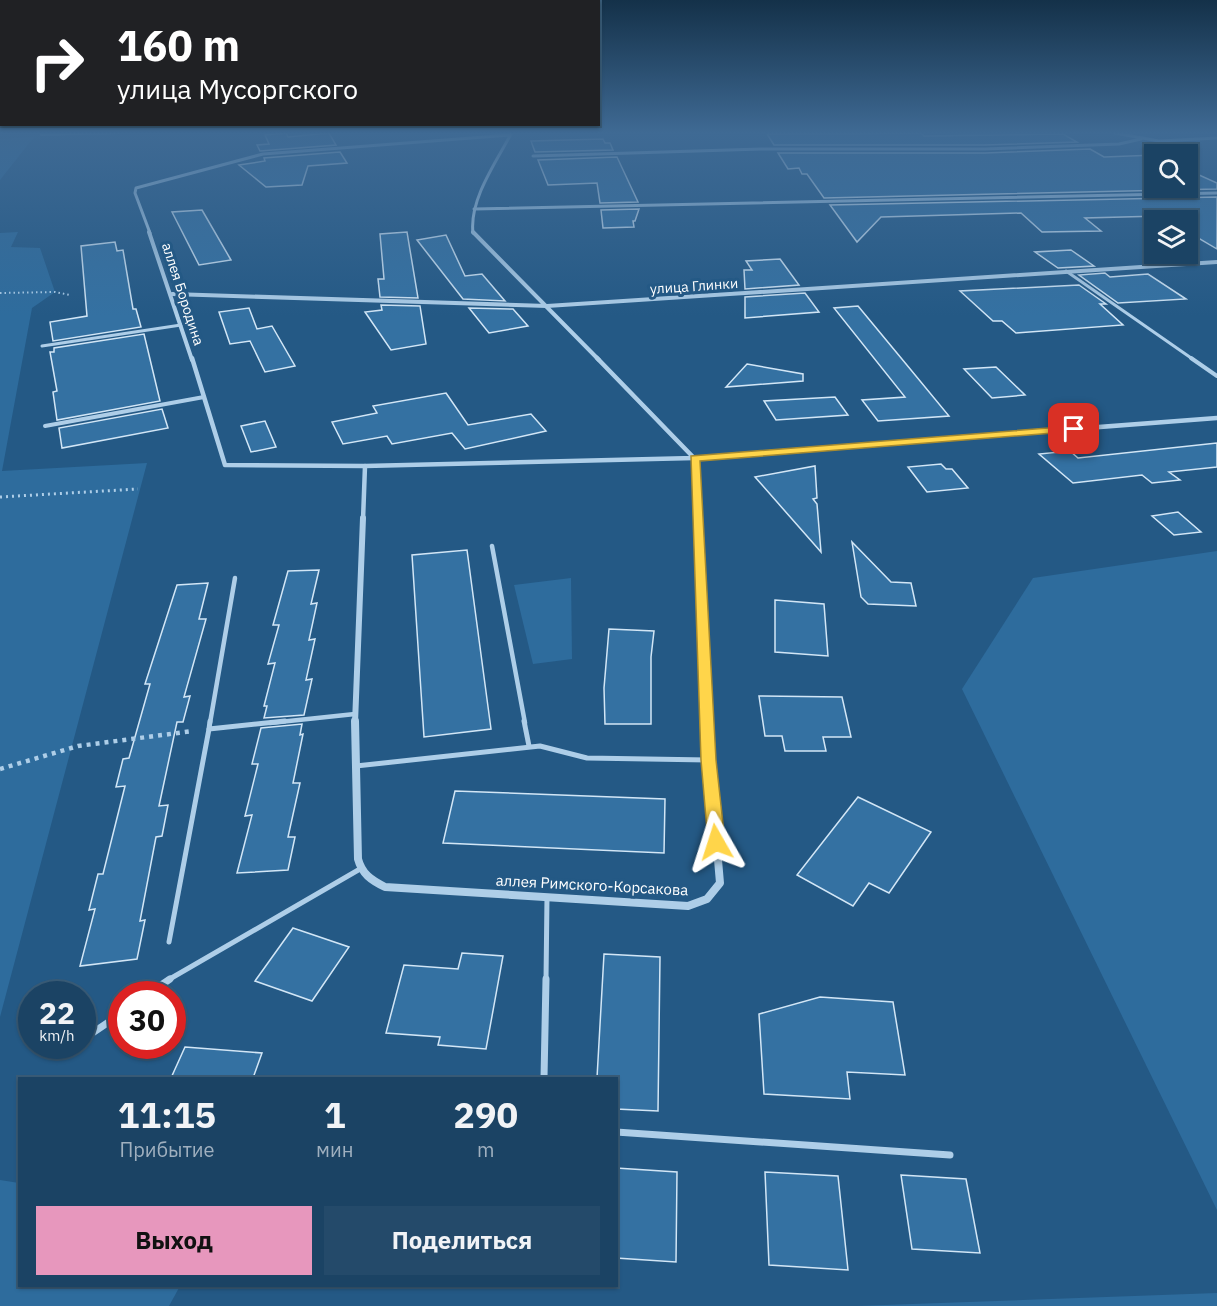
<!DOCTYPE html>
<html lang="ru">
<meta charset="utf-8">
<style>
body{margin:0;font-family:"IBM Plex Sans",sans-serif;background:#244a6a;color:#f1f3f6;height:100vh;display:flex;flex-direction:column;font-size:22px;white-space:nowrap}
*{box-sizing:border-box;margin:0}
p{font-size:20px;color:#a0b0bf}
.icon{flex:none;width:33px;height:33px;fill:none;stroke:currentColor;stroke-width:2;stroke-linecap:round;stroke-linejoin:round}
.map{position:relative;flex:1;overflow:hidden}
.drawer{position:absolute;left:18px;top:1077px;width:600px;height:210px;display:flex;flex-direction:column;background:#1b4364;border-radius:0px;box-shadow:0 2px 4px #0004,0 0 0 2px #395c78}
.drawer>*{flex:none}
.top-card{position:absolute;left:0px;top:0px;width:600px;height:126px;box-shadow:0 2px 4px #0004,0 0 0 2px #395c78;background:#202124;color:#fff;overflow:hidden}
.controls{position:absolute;left:1144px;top:144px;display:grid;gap:12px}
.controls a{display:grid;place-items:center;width:54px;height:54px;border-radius:0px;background:#1b4364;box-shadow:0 2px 4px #0004,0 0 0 2px #395c78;font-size:30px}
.speed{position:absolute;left:18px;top:981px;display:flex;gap:12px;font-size:30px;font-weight:700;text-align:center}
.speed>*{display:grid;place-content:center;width:78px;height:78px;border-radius:50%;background:#1b4364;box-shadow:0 2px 4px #0004,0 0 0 2px #395c78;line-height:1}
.speed small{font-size:15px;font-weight:400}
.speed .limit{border:9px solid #d22;background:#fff;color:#111}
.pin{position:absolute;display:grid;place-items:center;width:51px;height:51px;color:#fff;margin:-26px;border-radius:12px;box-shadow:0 3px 9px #0006}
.me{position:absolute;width:66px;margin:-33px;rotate:354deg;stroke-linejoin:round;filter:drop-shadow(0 0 4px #0008)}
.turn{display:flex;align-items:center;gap:21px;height:126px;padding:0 18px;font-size:27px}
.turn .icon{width:78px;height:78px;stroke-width:2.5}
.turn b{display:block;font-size:42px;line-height:51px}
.eta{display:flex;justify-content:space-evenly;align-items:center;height:102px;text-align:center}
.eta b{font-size:36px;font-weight:800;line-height:42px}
.cta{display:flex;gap:12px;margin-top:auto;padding:12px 18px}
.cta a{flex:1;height:69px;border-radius:0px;background:#e797bd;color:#111;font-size:24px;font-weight:800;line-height:69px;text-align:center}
.cta a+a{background:#244a6a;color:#f1f3f6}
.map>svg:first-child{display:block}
</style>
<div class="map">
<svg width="1217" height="1306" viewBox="0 0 1217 1306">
<rect width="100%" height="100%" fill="#245985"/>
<g fill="#2e6c9d">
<path d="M 34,137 L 0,180 L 0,139 Z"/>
<path d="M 18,232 L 11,247 L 40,248 L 55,292 L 32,308 L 2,471 L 147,463 L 0,1017 L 0,233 Z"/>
<path d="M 1217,551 L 1217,1210 L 962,689 L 1033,578 Z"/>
<path d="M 571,578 L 572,659 L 533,664 L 514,585 Z"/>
<path d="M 0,1180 L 19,1183 L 20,1286 L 180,1286 L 169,1306 L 0,1306 Z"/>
<path d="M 1217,1293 L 1217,1306 L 856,1306 Z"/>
</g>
<g fill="#3471a2" stroke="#d2e6f6" stroke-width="1.5">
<path d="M 286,133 L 288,137 L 329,133 L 336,145 L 260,151 L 257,145 L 269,144 L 265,135 Z"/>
<path d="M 921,133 L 924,136 L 1063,134 L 1077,142 L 985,145 L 774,145 L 767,134 Z"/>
<path d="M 603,139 L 605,143 L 610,143 L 613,150 L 535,152 L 531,141 Z"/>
<path d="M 1090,149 L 1104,157 L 1155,155 L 1155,188 L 1188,188 L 1188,170 L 1217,183 L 1217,189 L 824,198 L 807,174 L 802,174 L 799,168 L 788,169 L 778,153 L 985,153 Z"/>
<path d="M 340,152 L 347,163 L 308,166 L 302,185 L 266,187 L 239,165 L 265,161 L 264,158 Z"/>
<path d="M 617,157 L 638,202 L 600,203 L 597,183 L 548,185 L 538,160 Z"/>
<path d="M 1217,197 L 1217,249 L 1188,232 L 1188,220 L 1168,220 L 1161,216 L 1085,218 L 1101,231 L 1042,232 L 1021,213 L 881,217 L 857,242 L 830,205 Z"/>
<path d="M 639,209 L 635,221 L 633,221 L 634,227 L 603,228 L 601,210 Z"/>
<path d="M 202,210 L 231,260 L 199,265 L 172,212 Z"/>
<path d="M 407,232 L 418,298 L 380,297 L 378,279 L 384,279 L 380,234 Z"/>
<path d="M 446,235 L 465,276 L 482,274 L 505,301 L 463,299 L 417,240 Z"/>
<path d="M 115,242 L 117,251 L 123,250 L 133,309 L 136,309 L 141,327 L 53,341 L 50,322 L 87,316 L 81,246 Z"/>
<path d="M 1071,250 L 1094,266 L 1058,268 L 1035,252 Z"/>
<path d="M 780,259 L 799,285 L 745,289 L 744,270 L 752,270 L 746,261 Z"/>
<path d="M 1105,273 L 1110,277 L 1148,274 L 1186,299 L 1118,303 L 1079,275 Z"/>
<path d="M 1079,285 L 1106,304 L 1100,304 L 1123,325 L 1016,333 L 1002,321 L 993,321 L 960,291 Z"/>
<path d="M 805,293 L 819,312 L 745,318 L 745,297 Z"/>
<path d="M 381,305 L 420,306 L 426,344 L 391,350 L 365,312 L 382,310 Z"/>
<path d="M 858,306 L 911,370 L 949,416 L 878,421 L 862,400 L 905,397 L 834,308 Z"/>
<path d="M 249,308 L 257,329 L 272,326 L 295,366 L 265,372 L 250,341 L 230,344 L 219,312 Z"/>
<path d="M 469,308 L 513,309 L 528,326 L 489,333 Z"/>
<path d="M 144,334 L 160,401 L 57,420 L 53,392 L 57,391 L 50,352 L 54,352 L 54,348 Z"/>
<path d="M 747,364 L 803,374 L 803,381 L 726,387 Z"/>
<path d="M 996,367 L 1025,395 L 992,398 L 964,369 Z"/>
<path d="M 446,393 L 468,425 L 531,414 L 546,431 L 465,449 L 452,433 L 392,444 L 387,436 L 343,444 L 332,422 L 377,413 L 373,406 Z"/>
<path d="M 835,397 L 848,415 L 776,420 L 764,401 Z"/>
<path d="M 162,409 L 168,428 L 62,448 L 59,428 Z"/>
<path d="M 265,421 L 276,447 L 251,452 L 241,426 Z"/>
<path d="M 1217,443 L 1217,467 L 1169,472 L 1180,480 L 1152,483 L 1142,475 L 1073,483 L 1039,454 L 1070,451 L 1078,458 Z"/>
<path d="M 941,464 L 946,469 L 952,469 L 968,488 L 927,492 L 908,467 Z"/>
<path d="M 815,466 L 817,498 L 813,499 L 817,504 L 821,552 L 755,477 Z"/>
<path d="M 1178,512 L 1201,532 L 1174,535 L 1152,516 Z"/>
<path d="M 852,542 L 891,582 L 911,583 L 916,606 L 868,604 L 861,597 Z"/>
<path d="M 467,550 L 491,729 L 424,737 L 412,555 Z"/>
<path d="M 319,570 L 311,604 L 317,603 L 309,640 L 315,639 L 306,680 L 312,679 L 304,715 L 264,718 L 267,706 L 264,706 L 275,663 L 268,664 L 279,625 L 273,625 L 288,571 Z"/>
<path d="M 208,583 L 199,619 L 206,619 L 184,697 L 190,696 L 183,722 L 177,722 L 159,806 L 168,805 L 162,836 L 156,837 L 140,921 L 145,920 L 137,959 L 80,966 L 95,909 L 89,910 L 98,874 L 103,874 L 125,786 L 116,787 L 123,759 L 129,758 L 150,684 L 145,684 L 177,585 Z"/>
<path d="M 775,600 L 824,604 L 828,656 L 775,652 Z"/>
<path d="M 609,629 L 654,631 L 651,657 L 651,724 L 605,724 L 604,688 Z"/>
<path d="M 759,696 L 842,697 L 851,737 L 823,737 L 826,751 L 785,751 L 782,736 L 765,736 Z"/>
<path d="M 302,724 L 300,735 L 303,734 L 293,783 L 300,783 L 288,837 L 295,837 L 288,870 L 237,873 L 252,815 L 245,816 L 258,764 L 252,764 L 261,728 Z"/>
<path d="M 455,791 L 665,799 L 664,853 L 443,843 Z"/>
<path d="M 858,797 L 931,832 L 889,893 L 869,883 L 853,906 L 797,875 Z"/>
<path d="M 293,928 L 349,947 L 312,1001 L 255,981 Z"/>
<path d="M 462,953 L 503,956 L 486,1049 L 438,1045 L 440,1037 L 386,1033 L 404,965 L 458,969 Z"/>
<path d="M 604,954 L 660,957 L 658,1111 L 616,1109 L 616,1078 L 597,1078 Z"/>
<path d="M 820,997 L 893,1002 L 905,1075 L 847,1072 L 850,1099 L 764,1094 L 759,1014 Z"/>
<path d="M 185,1047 L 262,1053 L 253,1078 L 171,1078 Z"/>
<path d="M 616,1168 L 677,1172 L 676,1262 L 616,1258 Z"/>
<path d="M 765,1172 L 838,1176 L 848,1270 L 769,1265 Z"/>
<path d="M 901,1175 L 966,1179 L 980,1253 L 912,1249 Z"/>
</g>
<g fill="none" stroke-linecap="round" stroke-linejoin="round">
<path stroke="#aecee8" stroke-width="2" stroke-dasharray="1.5 3" stroke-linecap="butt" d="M 0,293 L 55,292 L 70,295"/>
<path stroke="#aecee8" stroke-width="3" stroke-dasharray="2 4" stroke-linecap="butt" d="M 0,497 L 138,489"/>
<path stroke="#aecee8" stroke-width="4.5" stroke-dasharray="4 5" stroke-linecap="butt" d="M 0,769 L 78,746 L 193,731"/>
<path stroke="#aecee8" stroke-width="2" d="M 41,133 L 41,135 L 119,133"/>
<g stroke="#aecee8" stroke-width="3">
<path d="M 1066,271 L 1194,360"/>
<path d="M 42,346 L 181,325"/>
</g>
<g stroke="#aecee8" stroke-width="4">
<path d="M 1191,358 L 1217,376"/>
<path d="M 45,426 L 204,397"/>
</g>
<g stroke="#aecee8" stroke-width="4.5">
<path d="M 492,546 L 525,723"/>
<path d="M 210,723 L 235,578"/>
<path d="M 270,723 L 355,714"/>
</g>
<g stroke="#aecee8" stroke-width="5">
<path d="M 210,721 L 209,729 L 285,721"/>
<path d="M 524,721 L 529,746"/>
<path d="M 356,766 L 540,746 L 587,758 L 708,760"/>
<path d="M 169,942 L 209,729"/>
<path d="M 168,980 L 360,869"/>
<path d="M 546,980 L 547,897"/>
</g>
<g stroke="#aecee8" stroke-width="7">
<path d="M 148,994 L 170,979"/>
<path d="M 82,1040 L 122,1013"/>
<path d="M 70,1048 L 75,1046"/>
<path d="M 544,1078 L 546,979"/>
<path d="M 616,1132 L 950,1155"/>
</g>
<g stroke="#aecee8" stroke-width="3">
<path d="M 1115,133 L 1159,141 L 1217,138"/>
<path d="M 533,156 L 761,149 L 985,149 L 1119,144 L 1141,139"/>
<path d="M 474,209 L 1217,193"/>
<path d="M 150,233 L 135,193 L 136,188 L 263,154 L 510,135"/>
<path d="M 473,233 C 469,200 496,162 511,134"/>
</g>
<g stroke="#aecee8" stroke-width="4">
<path d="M 149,232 L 192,360"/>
<path d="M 473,232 L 599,360"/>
<path d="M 172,294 L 547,306 L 1217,262"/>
</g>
<g stroke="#aecee8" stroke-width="4.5">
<path d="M 192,358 L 225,465 L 365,466 L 694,458 L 1217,418"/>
<path d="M 597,358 L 694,458"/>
<path d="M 694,458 L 697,520"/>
<path d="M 363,520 L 365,466"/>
</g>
<g stroke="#aecee8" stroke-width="6">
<path d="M 697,518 L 706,723"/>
<path d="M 355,723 L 363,518"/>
</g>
<path stroke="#aecee8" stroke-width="8" d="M 355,721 L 358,859 C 362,874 371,880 385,887 L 688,906 L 707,899 L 720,883 L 706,721"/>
</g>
<linearGradient id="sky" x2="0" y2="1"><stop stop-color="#143149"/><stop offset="0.42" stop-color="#3f6a94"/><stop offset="1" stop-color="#3f6a94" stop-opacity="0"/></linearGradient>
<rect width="1217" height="316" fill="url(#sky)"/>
<path fill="#ffd54a" stroke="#a68a30" stroke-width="1.5" d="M 1074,426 L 1080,429 L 1078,431 L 700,461 L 716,760 L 725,842 L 722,847 L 716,848 L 710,847 L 708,842 L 701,760 L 691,456 Z"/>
<g text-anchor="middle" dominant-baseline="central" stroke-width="6" stroke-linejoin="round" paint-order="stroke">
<g font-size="14" fill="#fff" stroke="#245985">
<text transform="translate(694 286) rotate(-4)">улица Глинки</text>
<text transform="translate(183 294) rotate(72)">аллея Бородина</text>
</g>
<g font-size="15" fill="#fff" stroke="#245985">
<text transform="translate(592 885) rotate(3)">аллея Римского-Корсакова</text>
</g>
</g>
</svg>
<div class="controls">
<a><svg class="icon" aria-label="search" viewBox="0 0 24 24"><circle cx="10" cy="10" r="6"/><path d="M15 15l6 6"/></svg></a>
<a><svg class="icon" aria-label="layers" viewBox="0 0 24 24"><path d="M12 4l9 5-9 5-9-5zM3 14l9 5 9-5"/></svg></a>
</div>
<div class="speed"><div>22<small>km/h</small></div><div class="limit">30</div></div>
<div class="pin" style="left:1074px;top:429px;background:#d93025"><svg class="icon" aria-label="arrive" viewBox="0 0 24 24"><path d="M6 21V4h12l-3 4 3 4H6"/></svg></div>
<svg class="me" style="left:716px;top:842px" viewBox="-20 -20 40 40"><path d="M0-17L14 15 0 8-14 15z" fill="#ffd54a" stroke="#fff" stroke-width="4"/></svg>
<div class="top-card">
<div class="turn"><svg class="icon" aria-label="right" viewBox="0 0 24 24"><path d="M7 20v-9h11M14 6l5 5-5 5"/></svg><div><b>160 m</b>улица Мусоргского</div></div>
</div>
<section class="drawer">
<div class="eta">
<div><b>11:15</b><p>Прибытие</p></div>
<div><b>1</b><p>мин</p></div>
<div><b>290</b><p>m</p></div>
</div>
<div class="cta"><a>Выход</a><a>Поделиться</a></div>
</section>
</div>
